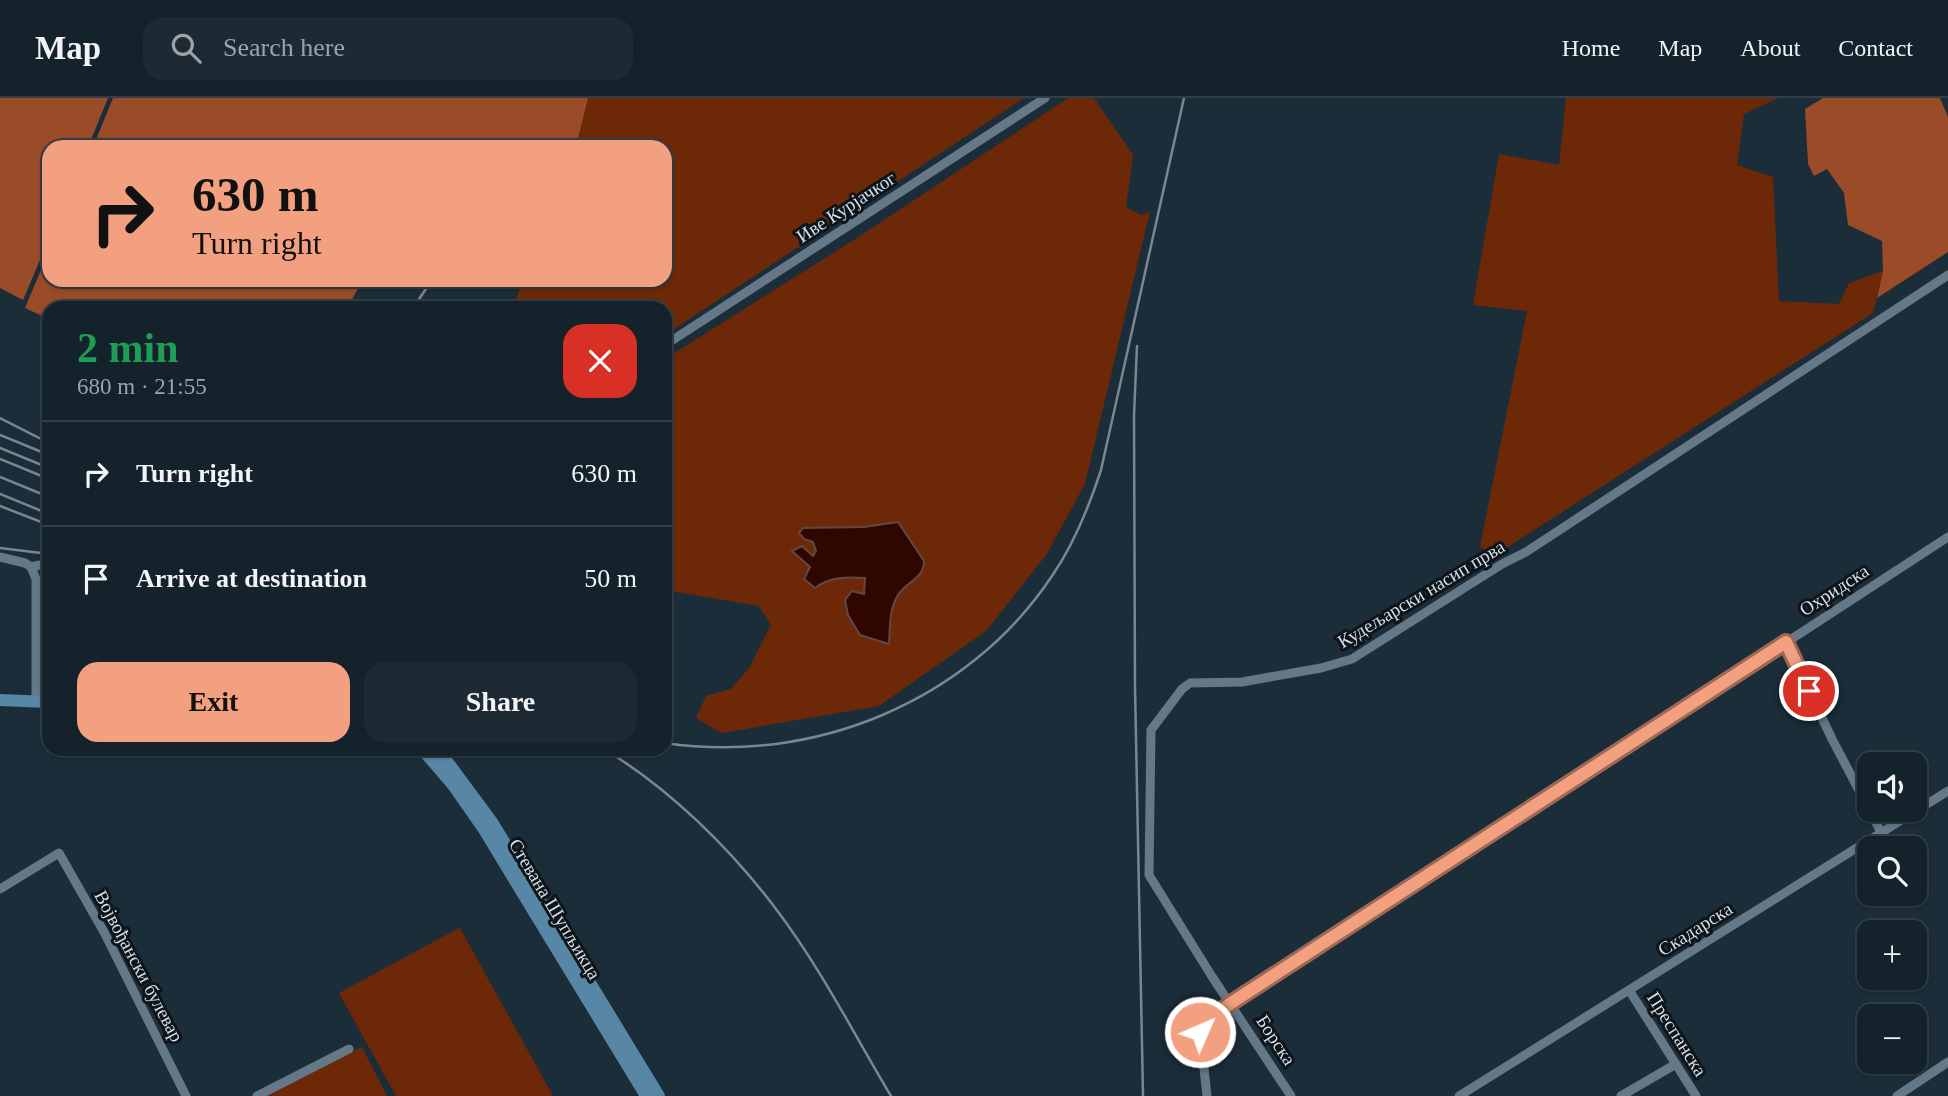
<!DOCTYPE html>
<meta charset="utf-8">
<style>
body{margin:0;font-family:Georgia,serif;background:#1d2a33;color:#f1f3f6;height:100vh;display:flex;flex-direction:column;font-size:26px;white-space:nowrap}
*{box-sizing:border-box;margin:0}
p{font-size:23px;color:#9da4a9}
.icon{flex:none;width:38px;height:38px;fill:none;stroke:currentColor;stroke-width:2;stroke-linecap:round;stroke-linejoin:round}
.map{position:relative;flex:1;overflow:hidden}
.drawer{position:absolute;left:42px;top:203px;width:630px;height:455px;display:flex;flex-direction:column;background:#14222b;border-radius:21px;box-shadow:0 2px 5px #0004,0 0 0 2px #333f47}
.drawer>*{flex:none}
.guide{position:absolute;left:42px;top:42px;width:630px;height:147px;border-radius:21px;box-shadow:0 2px 5px #0004,0 0 0 2px #333f47;background:#f2a07f;color:#111;overflow:hidden}
.fabs{position:absolute;left:1857px;top:654px;display:grid;gap:14px}
.fabs a{display:grid;place-items:center;width:70px;height:70px;border-radius:14px;background:#14222b;box-shadow:0 2px 5px #0004,0 0 0 2px #333f47;font-size:35px}
.pin{position:absolute;display:grid;place-items:center;width:60px;height:60px;color:#fff;margin:-30px;border:4px solid #fff;border-radius:50%;box-shadow:0 2px 7px #0007}
.me{position:absolute;width:77px;margin:-38px;rotate:45deg;stroke-linejoin:round;filter:drop-shadow(0 0 5px #0008)}
.turn{display:flex;align-items:center;gap:24px;height:147px;padding:0 35px;font-size:32px}
.turn .icon{width:91px;height:91px;stroke-width:2.5}
.turn b{display:block;font-size:49px;line-height:60px}
.round{display:grid;place-items:center;flex:none;width:74px;height:74px;border-radius:21px;background:#1d2a33}
.summary{display:flex;align-items:center;justify-content:space-between;height:119px;padding:0 35px}
h1{font-size:42px;font-weight:700;line-height:52px;color:#1e9e55}
.button{display:flex;gap:14px;margin-top:auto;padding:14px 35px}
.button a{flex:1;height:80px;border-radius:21px;background:#f2a07f;color:#111;font-size:28px;font-weight:700;line-height:80px;text-align:center}
.button a+a{background:#1d2a33;color:#f1f3f6}
ul{padding:0;list-style:none}
li{display:flex;align-items:center;gap:21px;height:105px;padding:0 35px;border-top:2px solid #333f47}
li div{flex:1}
li b{display:block;font-size:26px}
li em{font-style:normal}
header{display:flex;align-items:center;gap:42px;box-sizing:border-box;height:98px;padding:0 35px;background:#14222b;border-bottom:2px solid #333f47}
header strong{font-size:33px}
nav{display:flex;gap:38px;margin-inline-start:auto;font-size:24px}
.search{width:490px;height:63px;background:#1d2a33;display:flex;align-items:center;gap:18px;box-sizing:border-box;padding:0 24px;border-radius:21px;color:#9da4a9;font-size:26px}
.map>svg:first-child{display:block}
</style>
<header>
<strong>Map</strong>
<div class="search"><svg class="icon" aria-label="search" viewBox="0 0 24 24"><circle cx="10" cy="10" r="6"/><path d="M15 15l6 6"/></svg>Search here</div>
<nav><a>Home</a><a>Map</a><a>About</a><a>Contact</a></nav>
</header>
<div class="map">
<svg width="1948" height="998" viewBox="0 0 1948 998">
<rect width="100%" height="100%" fill="#1b2d39"/>
<g fill="#6d2907">
<path d="M 588,0 L 1024,0 L 665,237 L 665,210 L 513,210 L 523,182 L 665,182 L 665,49 L 576,49 Z"/>
<path d="M 1068,0 L 1094,0 L 1133,57 L 1126,109 L 1141,117 L 1150,113 L 1085,386 L 1046,457 L 986,533 L 879,608 L 722,635 L 696,620 L 706,598 L 731,591 L 749,570 L 771,527 L 759,508 L 665,492 L 665,261 L 857,140 Z"/>
<path d="M 1566,0 L 1778,0 L 1744,16 L 1737,67 L 1773,79 L 1779,203 L 1839,206 L 1849,185 L 1883,173 L 1873,215 L 1495,457 L 1480,449 L 1527,213 L 1473,207 L 1499,56 L 1559,67 Z"/>
<path d="M 459,830 L 461,832 L 553,998 L 396,998 L 339,895 Z"/>
<path d="M 362,949 L 387,998 L 267,998 Z"/>
</g>
<g fill="#9a4b28">
<path d="M 0,0 L 108,0 L 88,49 L 49,49 L 49,141 L 23,202 L 0,190 Z"/>
<path d="M 113,0 L 588,0 L 576,49 L 93,49 Z"/>
<path d="M 1823,0 L 1940,0 L 1948,19 L 1948,154 L 1877,200 L 1883,173 L 1882,143 L 1848,127 L 1844,95 L 1827,71 L 1814,78 L 1808,66 L 1805,11 Z"/>
<path d="M 49,153 L 49,182 L 363,182 L 347,210 L 186,210 L 173,204 L 171,210 L 49,210 L 49,221 L 25,210 Z"/>
</g>
<path fill="#2f0700" stroke="#614846" stroke-width="2" d="M 898,424 L 924,463 C 924,481 907,483 898,497 C 889,511 890,530 889,546 L 860,537 L 848,517 L 845,502 L 852,493 L 864,496 L 865,480 C 847,479 830,478 815,490 L 804,481 L 810,469 L 792,453 L 802,448 L 813,458 L 816,453 L 813,444 L 804,441 L 799,435 L 803,430 L 864,429 Z"/>
<g fill="none" stroke-linecap="round" stroke-linejoin="round">
<g stroke="#657887" stroke-width="9">
<path d="M 665,247 L 1045,0"/>
<path d="M 0,459 L 25,465 L 31,469"/>
<path d="M 31,469 L 36,481 L 36,603"/>
<path d="M 31,469 L 49,465"/>
<path d="M 1786,544 L 1832,641 L 1882,736"/>
<path d="M 0,791 L 59,755 L 104,834 L 186,998"/>
<path d="M 1629,892 L 1696,998"/>
<path d="M 257,998 L 349,951"/>
<path d="M 1207,998 L 1200,934 L 1201,928 L 1207,922 L 1948,439"/>
<path d="M 1291,998 L 1211,877 L 1149,777 L 1151,632 L 1182,591 L 1190,585 L 1242,584 L 1321,570 L 1352,561 L 1502,466 L 1526,454 L 1948,177"/>
<path d="M 1459,998 L 1948,693"/>
<path d="M 1621,998 L 1676,966"/>
<path d="M 1897,998 L 1948,964"/>
</g>
<g stroke="#5887a6" stroke-width="12">
<path d="M 0,602 L 49,604"/>
<path d="M 422,651 L 453,687 L 483,730 L 646,998"/>
<path d="M 438,651 L 492,724 L 659,998"/>
</g>
<g stroke="#798792" stroke-width="2.5">
<path d="M 413,210 L 432,182"/>
<path d="M 1137,248 L 1134,317 L 1135,589 L 1143,998"/>
<path d="M 0,320 L 49,345"/>
<path d="M 0,337 L 49,357"/>
<path d="M 0,350 L 49,370"/>
<path d="M 0,361 L 49,381"/>
<path d="M 0,379 L 49,399"/>
<path d="M 0,396 L 49,416"/>
<path d="M 0,408 L 49,427"/>
<path d="M 0,450 L 49,456"/>
<path d="M 665,645 C 813,667 968,604 1052,478 C 1074,446 1089,409 1101,372 L 1184,0"/>
<path d="M 604,651 C 670,691 730,750 776,811 C 820,869 854,936 891,998"/>
</g>
</g>
<g fill="none" stroke-linecap="round" stroke-linejoin="round">
<g stroke="#9d6853" stroke-width="18">
<path id="route" d="M 1200,934 L 1201,928 L 1231,905 L 1786,544 L 1809,593"/>
</g>
<use href="#route" stroke="#f2a07f" stroke-width="12"/>
</g>
<g text-anchor="middle" dominant-baseline="central" stroke-width="6" stroke-linejoin="round" paint-order="stroke">
<g font-size="19" fill="#d5dfe8" stroke="#0d141a">
<text transform="translate(846 109) rotate(-33)">Иве Курјачког</text>
<text transform="translate(1834 492) rotate(-33)">Охридска</text>
<text transform="translate(1421 496) rotate(-31)">Кудељарски насип прва</text>
<text transform="translate(555 811) rotate(59)">Стевана Шупљикца</text>
<text transform="translate(1695 831) rotate(-32)">Скадарска</text>
<text transform="translate(139 868) rotate(62)">Војвођански булевар</text>
<text transform="translate(1677 936) rotate(58)">Преспанска</text>
<text transform="translate(1276 942) rotate(57)">Борска</text>
</g>
</g>
</svg>
<div class="fabs">
<a><svg class="icon" aria-label="sound" viewBox="0 0 24 24"><path d="M4 9h4l5-4v14l-5-4H4zM17 9q2 3 0 6"/></svg></a>
<a><svg class="icon" aria-label="search" viewBox="0 0 24 24"><circle cx="10" cy="10" r="6"/><path d="M15 15l6 6"/></svg></a>
<a>+</a>
<a>−</a>
</div>
<div class="pin" style="left:1809px;top:593px;background:#d93025"><svg class="icon" aria-label="arrive" viewBox="0 0 24 24"><path d="M6 21V4h12l-3 4 3 4H6"/></svg></div>
<svg class="me" style="left:1200px;top:934px" viewBox="-20 -20 40 40"><circle r="17" fill="#f2a07f" stroke="#fff" stroke-width="3"/><path d="M0-11L8 9 0 5-8 9z" fill="#fff"/></svg>
<div class="guide">
<div class="turn"><svg class="icon" aria-label="right" viewBox="0 0 24 24"><path d="M7 20v-9h11M14 6l5 5-5 5"/></svg><div><b>630 m</b>Turn right</div></div>
</div>
<section class="drawer">
<div class="summary"><div><h1>2 min</h1><p>680 m · 21:55</p></div><a class="round" style="background:#d93025;color:#fff"><svg class="icon" aria-label="close" viewBox="0 0 24 24"><path d="M6 6l12 12M18 6L6 18"/></svg></a></div>
<ul>
<li><svg class="icon" aria-label="right" viewBox="0 0 24 24"><path d="M7 20v-9h11M14 6l5 5-5 5"/></svg><div><b>Turn right</b></div><em>630 m</em></li>
<li><svg class="icon" aria-label="arrive" viewBox="0 0 24 24"><path d="M6 21V4h12l-3 4 3 4H6"/></svg><div><b>Arrive at destination</b></div><em>50 m</em></li>
</ul>
<div class="button"><a>Exit</a><a>Share</a></div>
</section>
</div>
